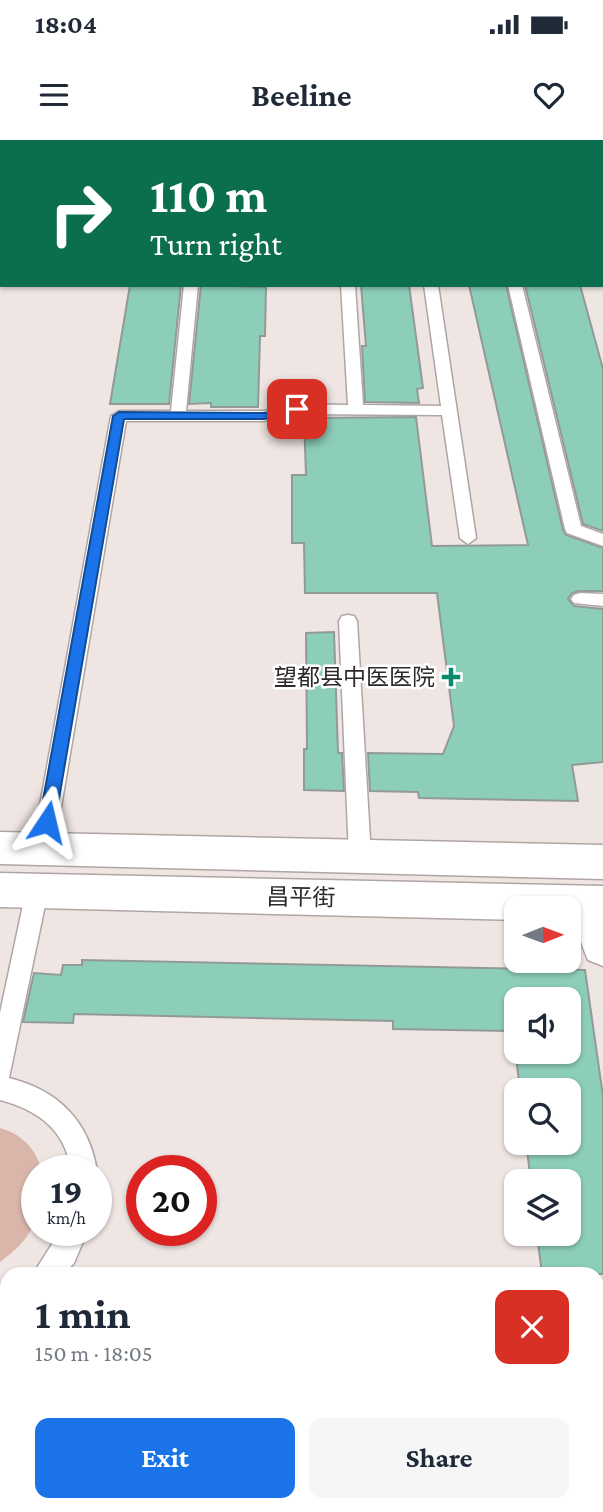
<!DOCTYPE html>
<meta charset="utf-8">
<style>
body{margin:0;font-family:"Crimson Pro","Noto Sans SC",serif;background:#f6f6f7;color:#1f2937;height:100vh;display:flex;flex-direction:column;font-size:26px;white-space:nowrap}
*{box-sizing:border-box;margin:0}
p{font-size:23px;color:#747a83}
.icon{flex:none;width:38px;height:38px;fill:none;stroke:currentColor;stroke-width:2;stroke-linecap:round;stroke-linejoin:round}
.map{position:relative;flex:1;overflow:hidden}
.details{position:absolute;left:0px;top:1127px;width:604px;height:245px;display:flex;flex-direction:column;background:#fff;border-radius:21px 21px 0 0;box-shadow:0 2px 5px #0004}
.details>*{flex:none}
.hud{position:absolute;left:0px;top:0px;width:604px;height:147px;box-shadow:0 2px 5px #0004;background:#0b6e4f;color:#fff;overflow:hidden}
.needle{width:46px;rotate:89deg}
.controls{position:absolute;left:504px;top:756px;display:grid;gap:14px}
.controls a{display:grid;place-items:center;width:77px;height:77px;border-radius:14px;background:#fff;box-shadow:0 2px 5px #0004;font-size:35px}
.speed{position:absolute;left:21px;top:1015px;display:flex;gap:14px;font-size:35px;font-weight:700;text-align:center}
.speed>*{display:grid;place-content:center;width:91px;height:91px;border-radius:50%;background:#fff;box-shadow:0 2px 5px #0004;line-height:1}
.speed small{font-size:18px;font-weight:400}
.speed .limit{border:10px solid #d22;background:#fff;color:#111}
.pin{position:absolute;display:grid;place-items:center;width:60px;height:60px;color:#fff;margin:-30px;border-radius:14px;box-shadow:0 4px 10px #0006}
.me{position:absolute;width:77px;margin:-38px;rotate:10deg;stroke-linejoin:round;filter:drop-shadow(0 0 5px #0008)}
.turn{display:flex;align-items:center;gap:24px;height:147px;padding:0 35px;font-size:32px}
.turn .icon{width:91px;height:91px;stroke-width:2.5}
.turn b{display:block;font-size:49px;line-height:60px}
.round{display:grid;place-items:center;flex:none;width:74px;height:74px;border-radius:14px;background:#f6f6f7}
.summary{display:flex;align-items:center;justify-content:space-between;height:119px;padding:0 35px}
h1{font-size:42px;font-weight:700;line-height:52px}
.primary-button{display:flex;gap:14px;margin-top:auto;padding:14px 35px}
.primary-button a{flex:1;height:80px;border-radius:14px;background:#1a73e8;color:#fff;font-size:28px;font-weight:700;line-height:80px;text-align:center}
.primary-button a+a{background:#f6f6f7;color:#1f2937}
.status{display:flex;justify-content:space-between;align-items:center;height:49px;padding:0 35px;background:#fff;direction:ltr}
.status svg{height:19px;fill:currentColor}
header{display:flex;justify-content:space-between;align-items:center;height:91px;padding:0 35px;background:#fff;font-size:32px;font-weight:700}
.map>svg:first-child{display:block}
</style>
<div class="status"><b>18:04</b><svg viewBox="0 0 49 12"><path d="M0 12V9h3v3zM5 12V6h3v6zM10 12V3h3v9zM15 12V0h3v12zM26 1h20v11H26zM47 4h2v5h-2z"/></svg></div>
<header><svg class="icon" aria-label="menu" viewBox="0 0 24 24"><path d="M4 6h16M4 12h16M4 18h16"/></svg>Beeline<svg class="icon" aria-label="heart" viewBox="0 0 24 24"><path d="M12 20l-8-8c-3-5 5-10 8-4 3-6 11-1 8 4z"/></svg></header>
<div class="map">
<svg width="603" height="1372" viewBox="0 0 603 1372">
<rect width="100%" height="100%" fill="#efe5e2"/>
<path fill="#dab6aa" d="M 0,988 C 22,994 36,1009 42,1031 L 37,1031 C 37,1077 41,1092 0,1122 Z"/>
<g fill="#8dceb9" stroke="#929a97" stroke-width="2" fill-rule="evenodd">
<path d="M 130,145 L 181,145 L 169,264 L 110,264 Z"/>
<path d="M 201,145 L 266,147 L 265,196 L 260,196 L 258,267 L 211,267 L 211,263 L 189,264 Z"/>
<path d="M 361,145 L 409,145 L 423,248 L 417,249 L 419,263 L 365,262 L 362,206 L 366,206 Z"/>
<path d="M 469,145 L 506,145 L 563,390 L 566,395 L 603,408 L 603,451 L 579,451 L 572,453 L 568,459 L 574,466 L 603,469 L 603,622 L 572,625 L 578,661 L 419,658 L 418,652 L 370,651 L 368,613 L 443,614 L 454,586 L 437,453 L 305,453 L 304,403 L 292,403 L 292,335 L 306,335 L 304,278 L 416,277 L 432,406 L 528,405 Z"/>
<path d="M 525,145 L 580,145 L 603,229 L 603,391 L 583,384 Z"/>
<path d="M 334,492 L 338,613 L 342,613 L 344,651 L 304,650 L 304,609 L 307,609 L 306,493 Z"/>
<path d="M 82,820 L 585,830 L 603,956 L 603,1134 L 542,1134 L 537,1094 L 569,1094 L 569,1041 L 531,1041 L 526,1003 L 569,1003 L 569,950 L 520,950 L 513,891 L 393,889 L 393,881 L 74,874 L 73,883 L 23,882 L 34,833 L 61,835 L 63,825 L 82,825 ZM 516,859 L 569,859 L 569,912 L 516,912 Z"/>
</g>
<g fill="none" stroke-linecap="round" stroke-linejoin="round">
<g stroke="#afa6a3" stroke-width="3">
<g id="lane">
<rect x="200" y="0" width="12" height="2"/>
<rect x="331" y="0" width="12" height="2"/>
<rect x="404" y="0" width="12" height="2"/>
<path d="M 184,145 L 198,145 L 186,271 L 264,271 L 297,264 L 348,265 L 341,145 L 355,145 L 363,265 L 441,266 L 424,145 L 438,145 L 476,398 L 468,404 L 460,398 L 442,275 L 297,274 L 264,281 L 126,281 L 54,709 L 51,715 L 43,718 L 35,715 L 32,709 L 111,276 L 119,271 L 171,271 Z"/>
<path d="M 508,145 L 522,145 L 581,386 L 603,394 L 603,406 L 567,393 L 565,389 Z"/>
<path d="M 580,453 L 603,454 L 603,466 L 574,463 L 571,459 L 574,455 Z"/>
<path d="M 348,475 L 354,476 L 357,481 L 371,716 L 368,722 L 360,725 L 352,722 L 349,716 L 339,481 L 342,476 Z"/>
<path d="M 37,742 L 45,744 L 48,751 L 9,938 C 58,950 89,981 97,1031 L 96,1033 L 71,1031 C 66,990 38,970 0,960 L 0,873 L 26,751 L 29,744 Z"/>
<path d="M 61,1090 L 88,1090 L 74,1123 L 64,1134 L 33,1134 Z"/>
<path d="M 7,1151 L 7,1179 L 0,1182 L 0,1154 Z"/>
</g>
</g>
<g stroke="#afa6a3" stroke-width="3">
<path id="street" d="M 595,746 L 603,749 L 603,826 L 588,820 C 579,800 571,772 581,751 Z"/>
</g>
<g stroke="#afa6a3" stroke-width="3">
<g id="secondary">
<path d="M 0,692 L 603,705 L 603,739 L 0,724 Z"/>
<path d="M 0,733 L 603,746 L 603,782 L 569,781 L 569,768 L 516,768 L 516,780 L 0,767 Z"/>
</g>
</g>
<use href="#lane" fill="#fff" fill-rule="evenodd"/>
<use href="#street" fill="#fff" fill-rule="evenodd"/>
<use href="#secondary" fill="#fff" fill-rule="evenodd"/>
</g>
<path fill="#1a73e8" stroke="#114b97" stroke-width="2" d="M 297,266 L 302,269 L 301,272 L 264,279 L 124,279 L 55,682 L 53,686 L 42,686 L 39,682 L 113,276 L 119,272 L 264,273 Z"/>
<path fill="#088a6f" stroke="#fff" stroke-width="2.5" d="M447.5 526.5h7v7h7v7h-7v7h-7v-7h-7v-7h7z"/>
<g text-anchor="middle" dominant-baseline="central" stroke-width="5" stroke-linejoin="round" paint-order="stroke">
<g font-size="23" fill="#2c2928" stroke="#fff" text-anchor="end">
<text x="435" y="537">望都县中医医院</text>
</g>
<g font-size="23" fill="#2c2928" stroke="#fff">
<text transform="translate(301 757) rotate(1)">昌平街</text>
</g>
</g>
</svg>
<div class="controls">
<a><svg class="needle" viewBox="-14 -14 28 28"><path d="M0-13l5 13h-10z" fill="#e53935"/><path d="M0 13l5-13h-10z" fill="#747a83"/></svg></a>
<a><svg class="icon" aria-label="sound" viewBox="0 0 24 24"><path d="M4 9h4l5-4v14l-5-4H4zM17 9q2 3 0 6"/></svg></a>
<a><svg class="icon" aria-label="search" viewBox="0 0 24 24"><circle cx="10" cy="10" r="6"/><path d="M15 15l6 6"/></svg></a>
<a><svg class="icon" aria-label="layers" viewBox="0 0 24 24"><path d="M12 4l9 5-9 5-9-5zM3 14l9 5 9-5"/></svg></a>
</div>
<div class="speed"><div>19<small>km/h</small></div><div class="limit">20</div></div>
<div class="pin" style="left:297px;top:269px;background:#d93025"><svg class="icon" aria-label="arrive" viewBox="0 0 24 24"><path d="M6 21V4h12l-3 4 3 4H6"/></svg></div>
<svg class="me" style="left:47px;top:682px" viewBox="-20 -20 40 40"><path d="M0-17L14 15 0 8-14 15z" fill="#1a73e8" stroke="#fff" stroke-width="4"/></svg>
<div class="hud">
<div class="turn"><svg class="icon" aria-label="right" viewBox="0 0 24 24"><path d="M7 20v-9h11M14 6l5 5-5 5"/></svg><div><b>110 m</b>Turn right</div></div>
</div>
<section class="details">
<div class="summary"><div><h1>1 min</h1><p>150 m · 18:05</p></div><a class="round" style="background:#d93025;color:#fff"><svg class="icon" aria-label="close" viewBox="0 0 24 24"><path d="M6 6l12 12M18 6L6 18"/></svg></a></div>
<div class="primary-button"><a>Exit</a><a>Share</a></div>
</section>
</div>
